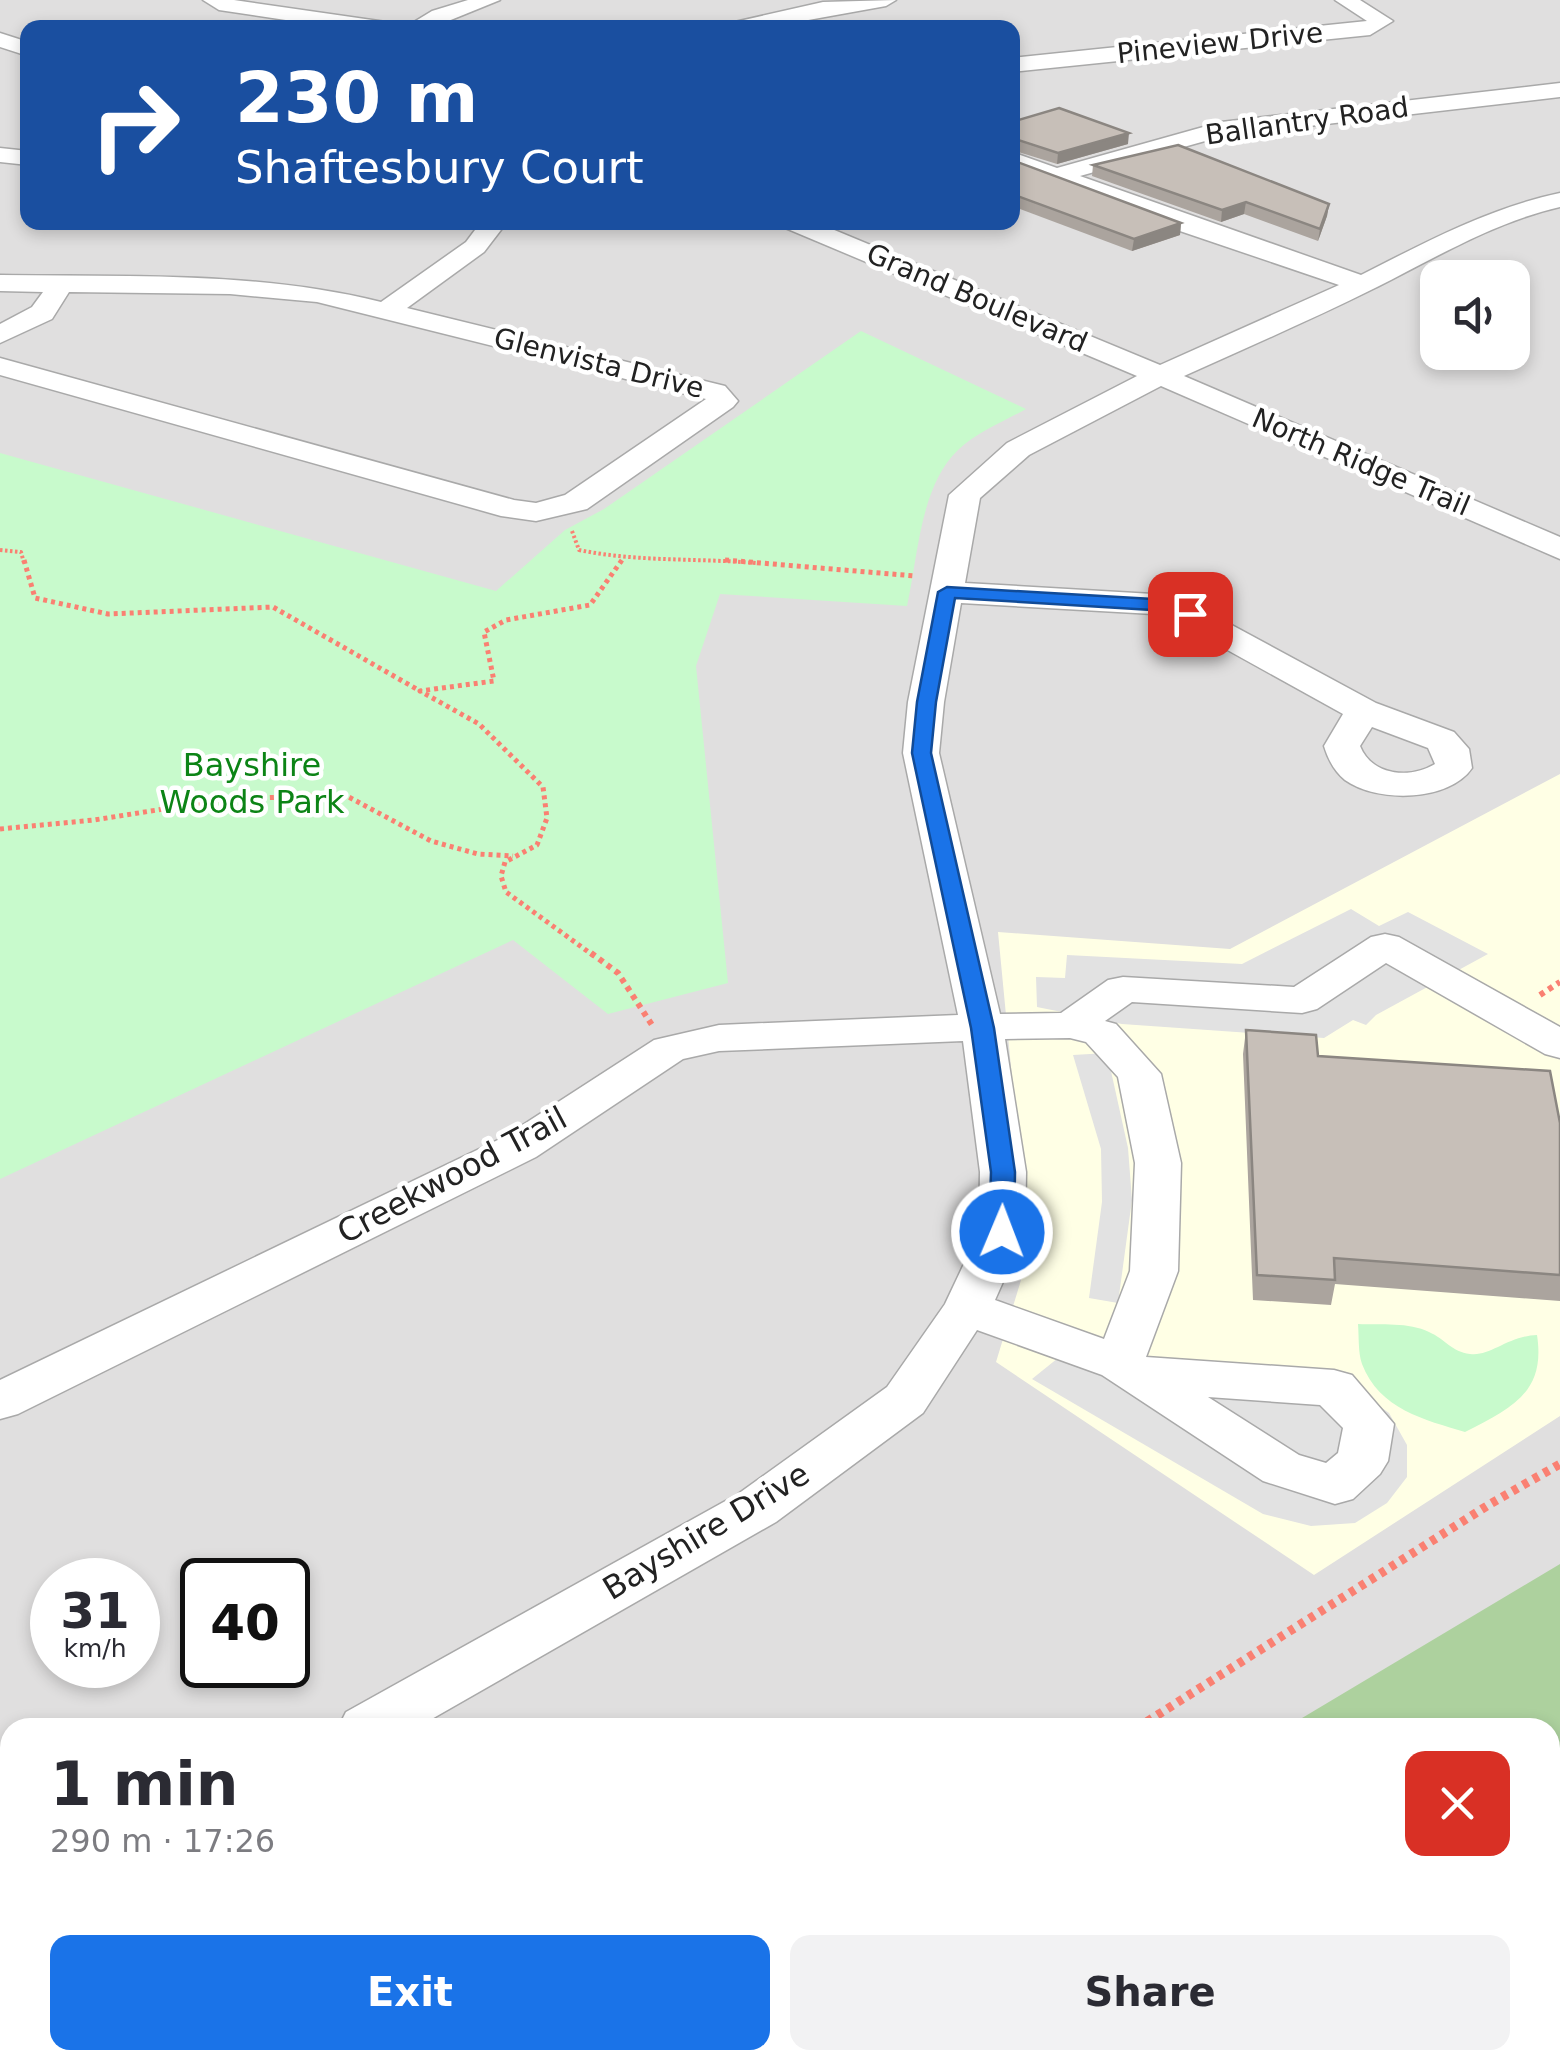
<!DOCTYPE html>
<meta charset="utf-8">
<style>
body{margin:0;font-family:"DejaVu Sans",sans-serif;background:#f2f2f3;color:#2b2b33;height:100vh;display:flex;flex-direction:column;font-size:38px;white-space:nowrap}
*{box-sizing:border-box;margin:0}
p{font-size:32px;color:#7c7c81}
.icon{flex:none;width:55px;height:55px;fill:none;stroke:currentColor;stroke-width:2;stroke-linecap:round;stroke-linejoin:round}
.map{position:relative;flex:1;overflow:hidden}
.panel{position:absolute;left:0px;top:1718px;width:1560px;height:352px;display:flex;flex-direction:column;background:#fff;border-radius:30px 30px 0 0;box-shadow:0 5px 15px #0003}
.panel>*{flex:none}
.hud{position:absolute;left:20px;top:20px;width:1000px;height:210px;border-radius:20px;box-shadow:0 5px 15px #0003;background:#1a4fa0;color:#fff;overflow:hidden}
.fabs{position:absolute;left:1420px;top:260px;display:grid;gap:20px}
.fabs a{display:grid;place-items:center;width:110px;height:110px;border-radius:20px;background:#fff;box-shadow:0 5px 15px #0003;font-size:50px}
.speed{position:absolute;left:30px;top:1558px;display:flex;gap:20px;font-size:50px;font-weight:700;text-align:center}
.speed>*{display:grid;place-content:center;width:130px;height:130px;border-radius:50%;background:#fff;box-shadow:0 5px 15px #0003;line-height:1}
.speed small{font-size:25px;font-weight:400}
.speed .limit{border:5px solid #111;border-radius:15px;background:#fff;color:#111}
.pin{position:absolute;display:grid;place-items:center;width:85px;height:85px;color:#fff;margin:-42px;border-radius:20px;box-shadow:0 5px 15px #0006}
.me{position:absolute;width:110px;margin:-55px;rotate:1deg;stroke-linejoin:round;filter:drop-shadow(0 0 8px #0008)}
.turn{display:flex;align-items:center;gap:35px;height:210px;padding:0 50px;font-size:45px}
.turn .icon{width:130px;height:130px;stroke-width:2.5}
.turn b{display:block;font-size:70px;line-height:85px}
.round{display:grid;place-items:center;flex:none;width:105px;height:105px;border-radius:20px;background:#f2f2f3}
.headline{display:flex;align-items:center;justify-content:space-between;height:170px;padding:0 50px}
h1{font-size:60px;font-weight:700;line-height:75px}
.cta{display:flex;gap:20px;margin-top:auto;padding:20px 50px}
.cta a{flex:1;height:115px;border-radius:20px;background:#1a73e8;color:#fff;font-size:40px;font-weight:700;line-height:115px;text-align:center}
.cta a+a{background:#f2f2f3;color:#2b2b33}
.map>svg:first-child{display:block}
</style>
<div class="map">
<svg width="1560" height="2069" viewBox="0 0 1560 2069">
<rect width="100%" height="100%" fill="#f2efe9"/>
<path fill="#e0dfdf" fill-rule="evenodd" d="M 0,0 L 1560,0 L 1560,2069 L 0,2069 ZM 28,28 L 1012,28 L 1012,222 L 28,222 ZM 1438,278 L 1512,278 L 1512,352 L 1438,352 ZM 52,1580 L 138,1580 L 138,1665 L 52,1665 ZM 202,1580 L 288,1580 L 288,1665 L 202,1665 ZM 10,1728 L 1550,1728 L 1550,2060 L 10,2060 Z"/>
<path fill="#ffffe5" d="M 1560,774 L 1560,1416 L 1314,1575 L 996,1362 L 1029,1254 L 998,932 L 1230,949 Z"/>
<g fill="#add19e">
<path d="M 1560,1564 L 1560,2016 L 1550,2021 L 1550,1728 L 1287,1727 Z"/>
<path d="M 733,2060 L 1467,2060 L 1454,2069 L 718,2069 Z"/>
</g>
<g fill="#c8facc">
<path d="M 861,331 L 1026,409 C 1003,422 977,432 958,450 C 920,486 918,557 907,606 L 720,594 L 696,666 L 728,983 L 608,1014 L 513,940 L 0,1179 L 0,453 L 496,591 L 565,530 L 604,509 Z"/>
<path d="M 1358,1324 C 1381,1325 1409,1322 1429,1332 C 1445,1339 1452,1352 1470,1354 C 1490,1357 1508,1336 1537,1335 C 1546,1393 1511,1408 1465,1432 C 1425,1420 1379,1409 1362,1364 C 1358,1353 1359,1336 1358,1324 Z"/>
</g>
<g fill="#e2e2e2">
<path d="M 1351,909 L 1379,926 L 1408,912 L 1488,954 L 1376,1015 L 1366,1025 L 1353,1020 L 1324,1038 L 1122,1024 L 1037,1007 L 1036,977 L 1065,978 L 1067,955 L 1242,964 Z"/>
<path d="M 1107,1053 L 1128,1148 L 1132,1200 L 1118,1303 L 1089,1298 L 1102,1202 L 1101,1149 L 1073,1055 Z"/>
<path d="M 1058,1358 L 1348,1384 L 1389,1413 L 1407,1445 L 1407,1477 L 1387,1503 L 1355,1523 L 1311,1526 L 1263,1514 L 1032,1379 Z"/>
</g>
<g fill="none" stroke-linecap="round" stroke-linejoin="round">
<g stroke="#aad3df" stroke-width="15">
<path d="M 1550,1898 L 1560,1892"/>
<path d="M 1202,2069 L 1224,2060"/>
</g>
<g stroke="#a9a9a9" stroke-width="3">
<g id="minor">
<path d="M 203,0 L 234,0 L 386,22 L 396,28 L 339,28 L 219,10 Z"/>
<path d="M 468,0 L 500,0 L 431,28 L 404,28 L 432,11 Z"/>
<path d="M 896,0 L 886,6 L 764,28 L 723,28 L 726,24 L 823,2 Z"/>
<path d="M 1335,0 L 1360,0 L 1393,21 L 1370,35 L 1012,72 L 1012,58 L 1367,21 Z"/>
<path d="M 0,33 L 28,42 L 28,56 L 0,47 Z"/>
<path d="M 1560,83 L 1560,97 L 1223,136 L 1080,176 L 1361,275 C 1426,242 1489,208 1560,193 L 1560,207 C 1494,222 1435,258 1375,288 C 1313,319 1248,347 1184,376 L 1560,537 L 1560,559 L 1161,386 L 1029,455 L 980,498 L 965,583 L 1153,594 L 1191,603 L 1376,703 L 1454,732 L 1469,749 L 1472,768 C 1449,802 1377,803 1345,780 C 1334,771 1328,759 1324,746 L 1343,714 L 1168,617 L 1153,614 L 961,603 L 944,702 L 939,753 L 1000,1014 L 1061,1013 L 1108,980 L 1123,977 L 1294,987 L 1371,937 L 1385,934 L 1399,937 L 1560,1027 L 1560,1058 L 1545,1054 L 1386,963 L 1317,1009 L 1302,1013 L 1132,1002 L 1105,1021 L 1116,1024 L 1161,1074 L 1181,1163 L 1178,1271 L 1146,1357 L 1334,1370 L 1352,1375 L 1394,1424 L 1388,1461 L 1380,1474 L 1353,1499 L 1335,1504 L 1263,1481 L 1102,1375 L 977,1330 L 923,1413 L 776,1522 L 416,1728 L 338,1728 L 346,1712 L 738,1494 L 887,1387 L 945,1304 L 979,1232 L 980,1172 L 963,1041 L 719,1051 L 683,1059 L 536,1157 L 18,1414 L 0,1419 L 0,1380 L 504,1137 L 654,1040 L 719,1025 L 958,1015 L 903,753 L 908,702 L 949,495 L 1007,443 L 1137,376 L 783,227 L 780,222 L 815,222 L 1160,365 L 1339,285 L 1177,230 L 1012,168 L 1012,152 L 1057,168 L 1221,122 ZM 1372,727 L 1428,748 L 1435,764 C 1410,779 1372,776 1360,746 ZM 1070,1038 L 1086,1042 L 1118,1077 L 1135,1163 L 1130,1271 L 1104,1339 L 995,1300 L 1025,1232 L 1026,1172 L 1005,1039 ZM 1208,1397 L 1320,1405 L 1343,1428 L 1338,1453 L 1326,1463 L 1299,1455 Z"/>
<path d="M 0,148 L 28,151 L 28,165 L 0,162 Z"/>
<path d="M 481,222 L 507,222 L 484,252 L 407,308 L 725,386 L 738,401 L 733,407 L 587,509 L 536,521 L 501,516 L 0,375 L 0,358 L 514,500 L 536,503 L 565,495 L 706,399 L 317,302 L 230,294 L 69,292 L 52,319 L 0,343 L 0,324 L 32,307 L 43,292 L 0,291 L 0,275 C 128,277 256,271 381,302 L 466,242 Z"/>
<path d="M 10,1900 L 10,1956 L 0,1960 L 0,1904 Z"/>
</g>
</g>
<g stroke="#fa8072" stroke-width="4" stroke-dasharray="2.5 2.5" stroke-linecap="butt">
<path d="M 572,531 L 579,550 C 637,562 696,558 756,563"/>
<path d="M 0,550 L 21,552 L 24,563"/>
<path d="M 620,563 L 623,559"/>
</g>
<g stroke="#fa8072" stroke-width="5" stroke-dasharray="4 4" stroke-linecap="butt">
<path d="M 24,560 L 35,598 L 108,614 L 273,607 L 420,691"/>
<path d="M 725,560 L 915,576"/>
<path d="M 0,829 L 94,820 L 227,799 L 345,795 L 431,841 L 478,854 L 513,856"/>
<path d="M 594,956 L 506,892 L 501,876 L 505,862 L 537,845 L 547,818 L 543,787 L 479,724 L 420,691 L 494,681 L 484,632 L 506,620 L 590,605 L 622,560"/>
</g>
<g stroke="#fa8072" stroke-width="6" stroke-dasharray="5 5" stroke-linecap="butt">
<path d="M 591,953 L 618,973 L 652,1025"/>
<path d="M 1540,995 L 1560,982"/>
</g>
<g stroke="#fa8072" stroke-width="9" stroke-dasharray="6 6" stroke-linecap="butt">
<path d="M 1137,1728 L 1490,1504 L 1560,1464"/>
<path d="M 601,2069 L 614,2060"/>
</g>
<use href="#minor" fill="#fff" fill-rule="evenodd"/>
</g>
<g fill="#aba49e">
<path d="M 1012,122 L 1128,144 L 1057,164 L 1012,150 Z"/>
<path d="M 1012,160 L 1181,223 L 1180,235 L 1132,251 L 1012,206 Z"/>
<path d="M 1093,165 L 1329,204 L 1327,216 L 1318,241 L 1244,214 L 1221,222 L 1092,176 Z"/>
<path d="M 1246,1030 L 1318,1056 L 1560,1123 L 1560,1301 L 1335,1284 L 1331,1305 L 1253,1300 L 1243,1054 Z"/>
</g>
<g fill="#8b8681">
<path d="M 1129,133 L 1128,144 L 1057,164 L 1058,153 Z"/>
<path d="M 1246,202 L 1244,214 L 1221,222 L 1222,210 Z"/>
<path d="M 1329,204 L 1327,216 L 1318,241 L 1320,229 Z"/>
<path d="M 1181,223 L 1180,235 L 1132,251 L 1134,239 Z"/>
</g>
<g fill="#c7bfb8" stroke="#8b8681" stroke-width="2.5">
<path d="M 1059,108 L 1129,133 L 1058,153 L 1012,138 L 1012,122 Z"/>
<path d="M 1178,145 L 1329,204 L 1320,229 L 1246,202 L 1222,210 L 1093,165 Z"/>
<path d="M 1012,160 L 1181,223 L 1134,239 L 1012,194 Z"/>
<path d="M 1246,1030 L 1316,1035 L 1318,1056 L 1550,1071 L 1560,1123 L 1560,1275 L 1334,1258 L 1335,1280 L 1257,1275 Z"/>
</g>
<path fill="#1a73e8" stroke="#114b97" stroke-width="2.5" d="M 947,587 L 1153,599 L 1199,614 L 1190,620 L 1152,610 L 955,598 L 936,702 L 931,753 L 994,1028 L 1015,1172 L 1014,1232 L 1002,1240 L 989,1232 L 991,1172 L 971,1028 L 912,753 L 917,702 L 938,592 Z"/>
<g text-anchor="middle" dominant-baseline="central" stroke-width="9" stroke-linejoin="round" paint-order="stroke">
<g font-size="28" fill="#222" stroke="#fff">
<text transform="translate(1220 43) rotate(-6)">Pineview Drive</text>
<text transform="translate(1307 121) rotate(-8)">Ballantry Road</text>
<text transform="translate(977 298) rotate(23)">Grand Boulevard</text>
<text transform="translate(599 363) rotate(14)">Glenvista Drive</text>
<text transform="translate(1361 462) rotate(23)">North Ridge Trail</text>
</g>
<g font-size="32" fill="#0c8416" stroke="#fff">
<text x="252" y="765">Bayshire<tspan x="252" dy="37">Woods Park</tspan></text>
</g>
<g font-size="32" fill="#222" stroke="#fff">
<text transform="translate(452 1175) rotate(-28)">Creekwood Trail</text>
<text transform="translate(706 1531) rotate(-31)">Bayshire Drive</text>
</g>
</g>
</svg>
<div class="fabs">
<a><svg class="icon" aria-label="sound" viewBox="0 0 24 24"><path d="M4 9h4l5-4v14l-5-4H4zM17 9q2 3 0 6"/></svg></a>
</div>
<div class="speed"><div>31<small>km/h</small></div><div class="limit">40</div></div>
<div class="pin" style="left:1190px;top:614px;background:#d93025"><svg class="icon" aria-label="arrive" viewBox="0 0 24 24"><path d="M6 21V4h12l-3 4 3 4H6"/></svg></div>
<svg class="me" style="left:1002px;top:1232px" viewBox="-20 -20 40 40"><circle r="17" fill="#1a73e8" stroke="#fff" stroke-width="3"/><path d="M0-11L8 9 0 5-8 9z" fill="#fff"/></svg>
<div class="hud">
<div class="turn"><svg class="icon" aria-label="right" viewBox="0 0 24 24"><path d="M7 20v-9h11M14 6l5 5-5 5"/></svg><div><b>230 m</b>Shaftesbury Court</div></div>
</div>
<section class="panel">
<div class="headline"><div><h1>1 min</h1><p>290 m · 17:26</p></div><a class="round" style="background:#d93025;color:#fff"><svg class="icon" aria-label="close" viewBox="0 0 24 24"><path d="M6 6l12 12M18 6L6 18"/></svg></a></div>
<div class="cta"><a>Exit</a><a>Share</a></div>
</section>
</div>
